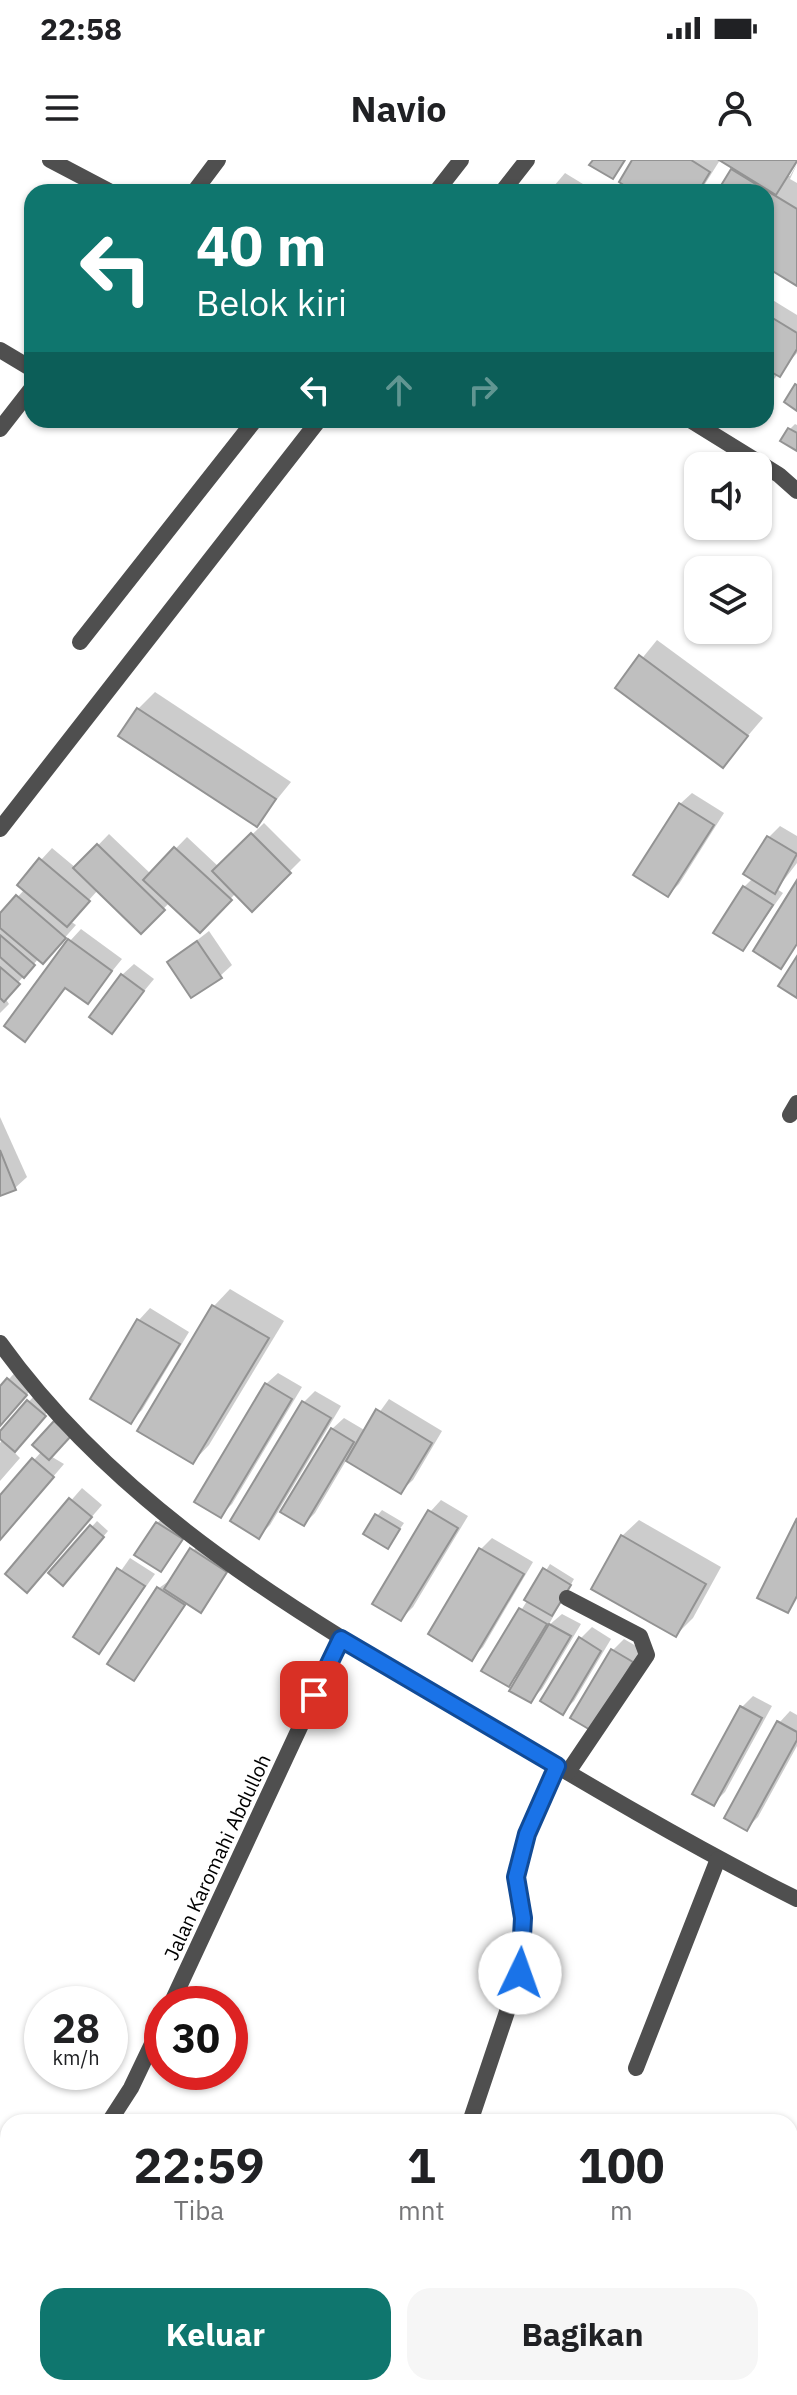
<!DOCTYPE html>
<html lang="id">
<style>
body{margin:0;font-family:"IBM Plex Sans",sans-serif;background:#f6f6f6;color:#202124;height:100vh;display:flex;flex-direction:column;font-size:30px;white-space:nowrap}
*{box-sizing:border-box;margin:0}
p{font-size:26px;color:#757577}
.icon{flex:none;width:44px;height:44px;fill:none;stroke:currentColor;stroke-width:2;stroke-linecap:round;stroke-linejoin:round}
.map{position:relative;flex:1;overflow:hidden}
.drawer{position:absolute;left:0px;top:1954px;width:798px;height:282px;display:flex;flex-direction:column;background:#fff;border-radius:24px 24px 0 0;box-shadow:0 2px 6px #0004}
.drawer>*{flex:none}
.banner{position:absolute;left:24px;top:24px;width:750px;height:244px;border-radius:24px;box-shadow:0 2px 6px #0004;background:#0f766e;color:#fff;overflow:hidden}
.buttons{position:absolute;left:684px;top:292px;display:grid;gap:16px}
.buttons a{display:grid;place-items:center;width:88px;height:88px;border-radius:16px;background:#fff;box-shadow:0 2px 6px #0004;font-size:40px}
.speed{position:absolute;left:24px;top:1826px;display:flex;gap:16px;font-size:40px;font-weight:700;text-align:center}
.speed>*{display:grid;place-content:center;width:104px;height:104px;border-radius:50%;background:#fff;box-shadow:0 2px 6px #0004;line-height:1}
.speed small{font-size:20px;font-weight:400}
.speed .limit{border:12px solid #d22;background:#fff;color:#111}
.pin{position:absolute;display:grid;place-items:center;width:68px;height:68px;color:#fff;margin:-34px;border-radius:16px;box-shadow:0 4px 12px #0006}
.me{position:absolute;width:88px;margin:-44px;rotate:3deg;stroke-linejoin:round;filter:drop-shadow(0 0 6px #0008)}
.turn{display:flex;align-items:center;gap:28px;height:168px;padding:0 40px;font-size:36px}
.turn .icon{width:104px;height:104px;stroke-width:2.5}
.turn b{display:block;font-size:56px;line-height:68px}
.lanes{display:flex;align-items:center;height:76px;padding:0 40px;background:#0003;justify-content:center;gap:40px;direction:ltr}
.lanes .off{opacity:.35}
.eta{display:flex;justify-content:space-evenly;align-items:center;height:136px;text-align:center}
.eta b{font-size:48px;font-weight:700;line-height:56px}
.action{display:flex;gap:16px;margin-top:auto;padding:16px 40px}
.action a{flex:1;height:92px;border-radius:24px;background:#0f766e;color:#fff;font-size:32px;font-weight:700;line-height:92px;text-align:center}
.action a+a{background:#f6f6f6;color:#202124}
.status{display:flex;justify-content:space-between;align-items:center;height:56px;padding:0 40px;background:#fff;direction:ltr}
.status svg{height:22px;fill:currentColor}
header{display:flex;justify-content:space-between;align-items:center;height:104px;padding:0 40px;background:#fff;font-size:36px;font-weight:700}
.map>svg:first-child{display:block}
</style>
<div class="status"><b>22:58</b><svg viewBox="0 0 49 12"><path d="M0 12V9h3v3zM5 12V6h3v6zM10 12V3h3v9zM15 12V0h3v12zM26 1h20v11H26zM47 4h2v5h-2z"/></svg></div>
<header><svg class="icon" aria-label="menu" viewBox="0 0 24 24"><path d="M4 6h16M4 12h16M4 18h16"/></svg>Navio<svg class="icon" aria-label="person" viewBox="0 0 24 24"><circle cx="12" cy="8" r="4"/><path d="M4 21q1-7 8-7t8 7"/></svg></header>
<div class="map">
<svg width="797" height="2235" viewBox="0 0 797 2235">
<rect width="100%" height="100%" fill="#fff"/>
<g fill="#0003">
<path d="M 635,0 L 720,0 L 700,32 L 638,32 Z"/>
<path d="M 723,0 L 795,0 L 785,16 L 790,16 L 797,4 L 790,19 L 797,23 L 797,124 L 766,105 L 766,32 L 720,32 L 736,8 Z"/>
<path d="M 565,13 L 596,32 L 549,32 Z"/>
<path d="M 766,136 L 797,155 L 797,193 L 766,228 Z"/>
<path d="M 795,264 L 797,265 L 797,289 L 790,269 Z"/>
<path d="M 657,480 L 763,558 L 723,605 L 618,528 Z"/>
<path d="M 155,532 L 291,622 L 256,665 L 138,549 Z"/>
<path d="M 692,633 L 724,653 L 679,724 L 668,735 L 680,644 Z"/>
<path d="M 264,663 L 301,700 L 252,749 L 236,733 L 200,770 L 170,742 L 141,772 L 98,730 L 70,761 L 76,765 L 54,790 L 39,798 L 5,838 L 9,844 L 0,853 L 0,756 L 25,729 L 19,724 L 52,688 L 76,708 L 109,674 L 151,714 L 187,677 L 219,707 Z"/>
<path d="M 780,666 L 797,676 L 797,703 L 777,729 L 783,733 L 743,789 L 744,727 L 753,718 L 769,677 Z"/>
<path d="M 81,769 L 122,799 L 87,842 L 67,827 L 25,879 L 70,781 Z"/>
<path d="M 209,771 L 232,805 L 220,816 L 169,802 Z"/>
<path d="M 134,804 L 154,819 L 111,871 L 122,815 Z"/>
<path d="M 0,957 L 27,1017 L 15,1028 L 0,1034 Z"/>
<path d="M 230,1129 L 284,1161 L 209,1285 L 193,1302 L 139,1270 L 214,1146 Z"/>
<path d="M 150,1148 L 189,1172 L 142,1250 L 131,1261 L 93,1238 L 139,1160 Z"/>
<path d="M 19,1208 L 37,1223 L 0,1265 L 0,1229 Z"/>
<path d="M 278,1213 L 302,1227 L 232,1344 L 220,1356 L 266,1224 Z"/>
<path d="M 315,1231 L 341,1246 L 270,1365 L 259,1376 L 304,1242 Z"/>
<path d="M 34,1236 L 50,1249 L 13,1291 L 20,1298 L 0,1321 L 0,1283 L 3,1279 L 0,1274 Z"/>
<path d="M 389,1239 L 442,1271 L 413,1320 L 401,1331 L 347,1299 L 315,1353 L 304,1364 L 332,1269 L 344,1258 L 366,1271 Z"/>
<path d="M 42,1291 L 64,1304 L 0,1379 L 0,1338 Z"/>
<path d="M 82,1328 L 102,1345 L 38,1419 L 7,1414 Z"/>
<path d="M 441,1340 L 468,1356 L 413,1447 L 401,1459 L 430,1352 Z"/>
<path d="M 382,1350 L 404,1363 L 388,1386 L 377,1356 Z"/>
<path d="M 163,1358 L 186,1373 L 166,1404 L 157,1363 Z"/>
<path d="M 639,1360 L 721,1407 L 693,1458 L 676,1475 L 622,1376 Z"/>
<path d="M 97,1361 L 108,1371 L 68,1418 L 51,1412 Z"/>
<path d="M 203,1378 L 237,1400 L 200,1450 L 188,1442 L 134,1519 L 110,1503 L 159,1428 L 173,1418 Z"/>
<path d="M 492,1378 L 533,1402 L 483,1487 L 472,1498 L 431,1473 L 481,1389 Z"/>
<path d="M 130,1398 L 155,1414 L 99,1492 L 75,1476 Z"/>
<path d="M 550,1404 L 574,1419 L 548,1466 L 562,1454 L 581,1464 L 542,1529 L 531,1540 L 521,1512 L 509,1525 L 484,1510 Z"/>
<path d="M 592,1467 L 611,1479 L 574,1541 L 563,1552 L 580,1479 Z"/>
<path d="M 624,1479 L 643,1490 L 603,1557 L 612,1491 Z"/>
<path d="M 753,1536 L 772,1546 L 725,1632 L 713,1644 L 742,1547 Z"/>
<path d="M 790,1551 L 797,1555 L 797,1586 L 758,1657 L 747,1668 L 779,1563 Z"/>
</g>
<g fill="#bfbfbf" stroke="#939393" stroke-width="2">
<path d="M 593,0 L 625,0 L 613,19 L 589,5 Z"/>
<path d="M 632,0 L 691,0 L 710,12 L 698,32 L 634,32 L 619,22 Z"/>
<path d="M 719,0 L 797,0 L 797,1 L 776,35 Z"/>
<path d="M 731,9 L 797,49 L 797,126 L 766,107 L 766,32 L 717,32 Z"/>
<path d="M 766,154 L 797,173 L 797,189 L 780,217 L 766,209 Z"/>
<path d="M 795,224 L 797,225 L 797,251 L 784,242 Z"/>
<path d="M 788,268 L 797,273 L 797,291 L 780,281 Z"/>
<path d="M 639,495 L 748,576 L 723,608 L 615,528 Z"/>
<path d="M 137,548 L 276,639 L 257,667 L 118,576 Z"/>
<path d="M 679,643 L 714,665 L 668,737 L 633,715 Z"/>
<path d="M 251,673 L 291,713 L 252,752 L 212,711 Z"/>
<path d="M 767,676 L 797,694 L 775,734 L 743,714 Z"/>
<path d="M 97,684 L 165,750 L 141,774 L 73,708 Z"/>
<path d="M 174,687 L 232,740 L 200,773 L 143,720 Z"/>
<path d="M 39,698 L 90,741 L 67,767 L 17,725 Z"/>
<path d="M 797,720 L 797,784 L 781,809 L 753,791 Z"/>
<path d="M 743,726 L 773,745 L 743,791 L 713,773 Z"/>
<path d="M 16,735 L 66,778 L 43,804 L 0,768 L 0,753 Z"/>
<path d="M 0,775 L 35,805 L 24,818 L 0,797 Z"/>
<path d="M 68,779 L 112,811 L 88,844 L 65,828 L 25,882 L 4,866 Z"/>
<path d="M 197,781 L 222,818 L 191,838 L 167,802 Z"/>
<path d="M 797,796 L 797,838 L 778,826 Z"/>
<path d="M 0,807 L 20,824 L 4,842 L 0,838 Z"/>
<path d="M 121,814 L 144,831 L 112,874 L 89,857 Z"/>
<path d="M 0,990 L 16,1030 L 0,1036 Z"/>
<path d="M 212,1145 L 269,1178 L 193,1304 L 137,1271 Z"/>
<path d="M 137,1159 L 180,1184 L 131,1264 L 90,1239 Z"/>
<path d="M 7,1218 L 27,1235 L 0,1266 L 0,1226 Z"/>
<path d="M 265,1223 L 292,1239 L 221,1358 L 194,1342 Z"/>
<path d="M 27,1240 L 46,1256 L 15,1292 L 0,1279 L 0,1271 Z"/>
<path d="M 302,1241 L 331,1258 L 259,1379 L 230,1361 Z"/>
<path d="M 376,1249 L 432,1283 L 401,1334 L 346,1301 Z"/>
<path d="M 54,1261 L 71,1276 L 49,1300 L 32,1285 Z"/>
<path d="M 331,1268 L 354,1282 L 304,1366 L 280,1352 Z"/>
<path d="M 32,1298 L 54,1317 L 0,1380 L 0,1335 Z"/>
<path d="M 69,1338 L 92,1357 L 27,1433 L 5,1414 Z"/>
<path d="M 428,1350 L 458,1368 L 401,1461 L 372,1444 Z"/>
<path d="M 375,1354 L 400,1369 L 388,1389 L 363,1374 Z"/>
<path d="M 797,1358 L 797,1436 L 788,1453 L 757,1438 Z"/>
<path d="M 156,1362 L 183,1379 L 161,1412 L 134,1395 Z"/>
<path d="M 90,1365 L 104,1377 L 63,1426 L 48,1413 Z"/>
<path d="M 621,1375 L 706,1424 L 676,1477 L 591,1429 Z"/>
<path d="M 190,1388 L 227,1412 L 201,1453 L 164,1429 Z"/>
<path d="M 479,1388 L 524,1414 L 472,1501 L 428,1474 Z"/>
<path d="M 117,1408 L 145,1426 L 99,1494 L 73,1477 Z"/>
<path d="M 543,1408 L 571,1425 L 552,1456 L 524,1440 Z"/>
<path d="M 157,1427 L 185,1445 L 134,1521 L 107,1504 Z"/>
<path d="M 519,1448 L 547,1464 L 509,1527 L 481,1511 Z"/>
<path d="M 549,1464 L 571,1476 L 531,1543 L 509,1531 Z"/>
<path d="M 579,1477 L 601,1491 L 563,1555 L 540,1541 Z"/>
<path d="M 611,1489 L 633,1502 L 592,1571 L 570,1558 Z"/>
<path d="M 740,1546 L 762,1558 L 714,1646 L 692,1634 Z"/>
<path d="M 777,1561 L 797,1572 L 797,1580 L 747,1671 L 724,1658 Z"/>
</g>
<g fill="none" stroke-linecap="round" stroke-linejoin="round">
<g stroke="#4f4f4f" stroke-width="16">
<path d="M 50,0 L 111,32"/>
<path d="M 194,32 L 218,0"/>
<path d="M 436,32 L 461,0"/>
<path d="M 0,190 L 32,209"/>
<path d="M 690,260 L 779,315 L 797,331"/>
<path d="M 0,269 L 32,228"/>
<path d="M 80,482 L 255,260"/>
<path d="M 790,955 L 797,943"/>
<path d="M 0,1183 C 121,1352 305,1458 481,1561 C 585,1623 689,1685 797,1739"/>
<path d="M 567,1438 L 640,1476 L 647,1495 L 568,1612"/>
<path d="M 171,1844 L 341,1479"/>
<path d="M 636,1908 L 718,1699"/>
<path d="M 109,1962 L 131,1928 L 162,1863"/>
<path d="M 470,1962 L 520,1813 L 523,1758 L 516,1717 L 527,1674 L 557,1606"/>
<path d="M 0,2082 L 8,2077"/>
</g>
<g stroke="#4f4f4f" stroke-width="16">
<path d="M 502,32 L 527,0"/>
<path d="M 0,669 L 319,260"/>
</g>
</g>
<g fill="none" stroke-linecap="round" stroke-linejoin="round">
<g stroke="#114b97" stroke-width="20">
<path id="route" d="M 314,1535 L 341,1479 L 557,1606 L 527,1674 L 516,1717 L 523,1758 L 520,1813"/>
</g>
<use href="#route" stroke="#1a73e8" stroke-width="14"/>
</g>
<g text-anchor="middle" dominant-baseline="central" stroke-width="8" stroke-linejoin="round" paint-order="stroke">
<g font-size="20" fill="#000" stroke="#fff">
<text transform="translate(217 1697) rotate(-65)">Jalan Karomahi Abdulloh</text>
</g>
</g>
</svg>
<div class="buttons">
<a><svg class="icon" aria-label="sound" viewBox="0 0 24 24"><path d="M4 9h4l5-4v14l-5-4H4zM17 9q2 3 0 6"/></svg></a>
<a><svg class="icon" aria-label="layers" viewBox="0 0 24 24"><path d="M12 4l9 5-9 5-9-5zM3 14l9 5 9-5"/></svg></a>
</div>
<div class="speed"><div>28<small>km/h</small></div><div class="limit">30</div></div>
<div class="pin" style="left:314px;top:1535px;background:#d93025"><svg class="icon" aria-label="arrive" viewBox="0 0 24 24"><path d="M6 21V4h12l-3 4 3 4H6"/></svg></div>
<svg class="me" style="left:520px;top:1813px" viewBox="-20 -20 40 40"><circle r="19" fill="#fff"/><path d="M0-13L10 11 0 6-10 11z" fill="#1a73e8"/></svg>
<div class="banner">
<div class="turn"><svg class="icon" aria-label="left" viewBox="0 0 24 24"><path d="M17 20v-9H6M10 6l-5 5 5 5"/></svg><div><b>40 m</b>Belok kiri</div></div>
<div class="lanes"><svg class="icon" aria-label="left" viewBox="0 0 24 24"><path d="M17 20v-9H6M10 6l-5 5 5 5"/></svg><svg class="icon off" aria-label="ahead" viewBox="0 0 24 24"><path d="M12 20V5M6 11l6-6 6 6"/></svg><svg class="icon off" aria-label="right" viewBox="0 0 24 24"><path d="M7 20v-9h11M14 6l5 5-5 5"/></svg></div>
</div>
<section class="drawer">
<div class="eta">
<div><b>22:59</b><p>Tiba</p></div>
<div><b>1</b><p>mnt</p></div>
<div><b>100</b><p>m</p></div>
</div>
<div class="action"><a>Keluar</a><a>Bagikan</a></div>
</section>
</div>
